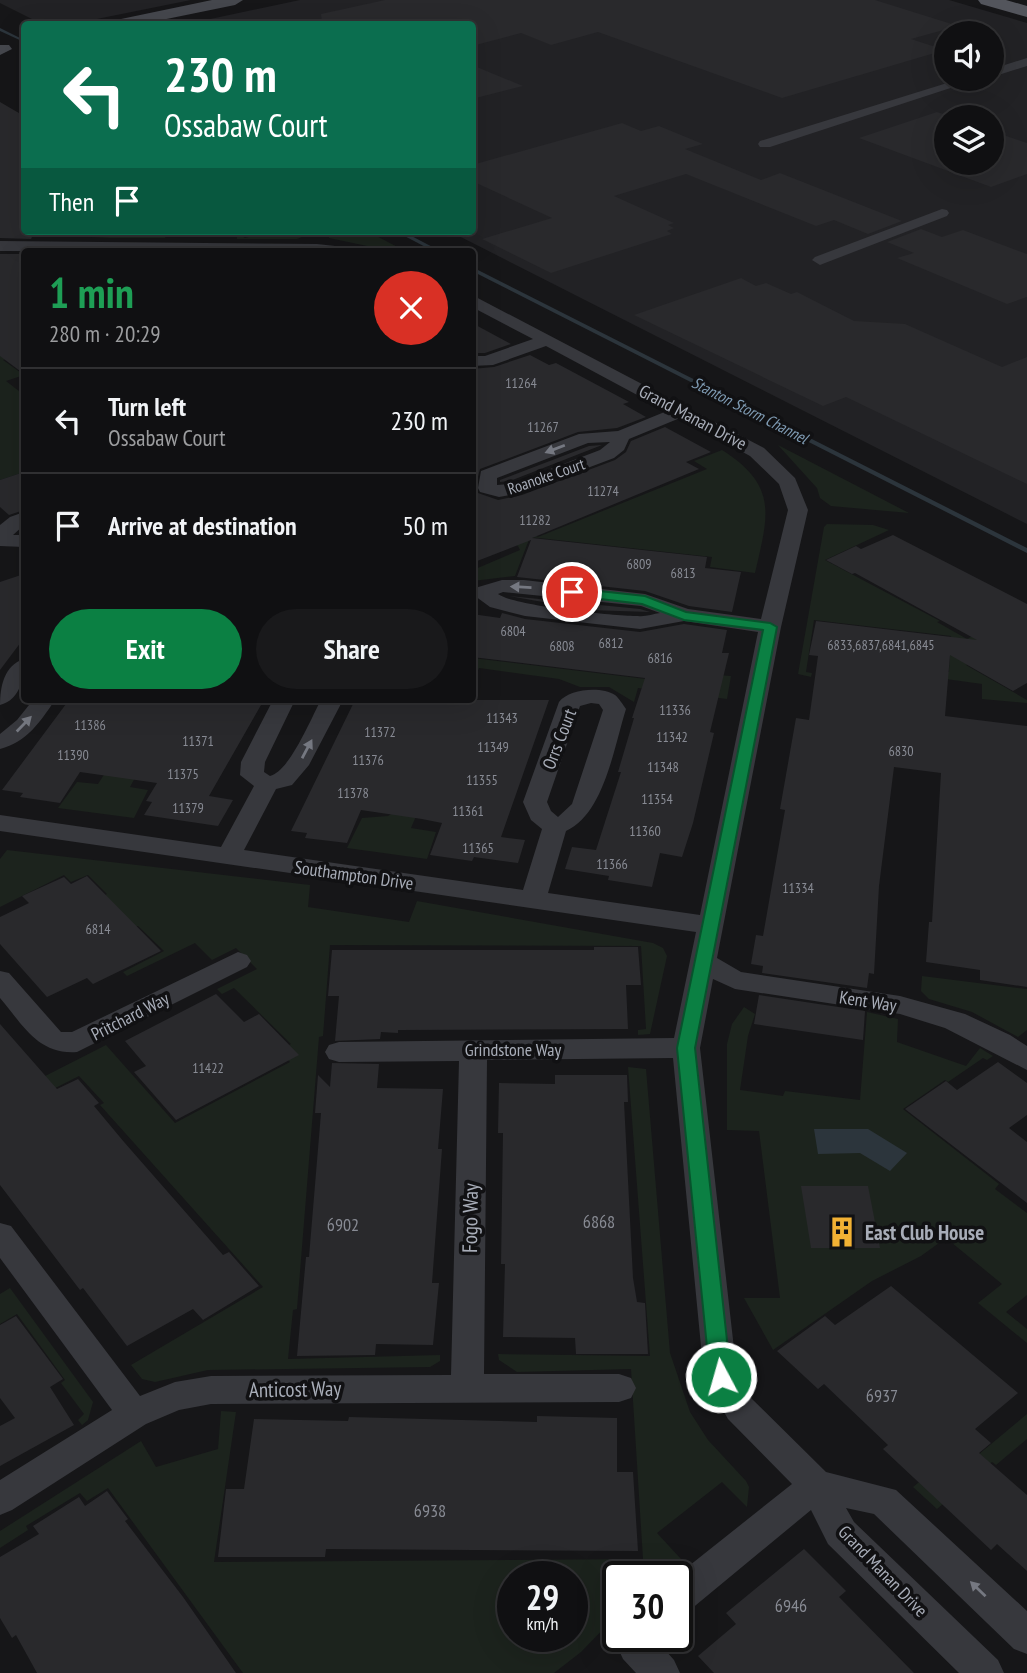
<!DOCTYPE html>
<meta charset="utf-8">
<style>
body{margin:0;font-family:"PT Sans Narrow",sans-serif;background:#19191b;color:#f1f3f6;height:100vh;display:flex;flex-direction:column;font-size:26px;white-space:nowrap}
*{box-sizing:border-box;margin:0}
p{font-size:23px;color:#9c9d9f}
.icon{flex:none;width:38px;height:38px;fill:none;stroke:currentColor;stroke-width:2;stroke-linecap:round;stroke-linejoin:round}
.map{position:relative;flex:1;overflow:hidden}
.panel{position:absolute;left:21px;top:248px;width:455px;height:455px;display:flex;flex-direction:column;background:#101012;border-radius:7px;box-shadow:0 7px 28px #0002,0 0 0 2px #303032}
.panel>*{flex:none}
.guide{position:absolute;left:21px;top:21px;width:455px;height:214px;border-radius:7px;box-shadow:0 7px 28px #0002,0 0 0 2px #303032;background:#0b6e4f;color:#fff;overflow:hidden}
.buttons{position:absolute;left:934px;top:21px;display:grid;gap:14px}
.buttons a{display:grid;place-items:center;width:70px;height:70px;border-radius:50%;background:#101012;box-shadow:0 7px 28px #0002,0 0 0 2px #303032;font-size:35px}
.speed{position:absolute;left:497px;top:1561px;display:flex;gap:14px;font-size:35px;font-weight:700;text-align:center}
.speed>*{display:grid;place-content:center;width:91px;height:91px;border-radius:50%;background:#101012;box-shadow:0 7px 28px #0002,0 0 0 2px #303032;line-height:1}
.speed small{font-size:18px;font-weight:400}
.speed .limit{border:4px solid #111;border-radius:10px;background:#fff;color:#111}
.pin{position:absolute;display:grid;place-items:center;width:60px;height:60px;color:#fff;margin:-30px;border:4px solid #fff;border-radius:50%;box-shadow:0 2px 7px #0007}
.me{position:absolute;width:77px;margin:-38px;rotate:354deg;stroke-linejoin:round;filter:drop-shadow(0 0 5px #0008)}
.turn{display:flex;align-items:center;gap:24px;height:147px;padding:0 28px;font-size:32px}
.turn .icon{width:91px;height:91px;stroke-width:2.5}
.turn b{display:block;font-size:49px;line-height:60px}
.then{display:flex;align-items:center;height:66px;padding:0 28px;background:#0003;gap:14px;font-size:26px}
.round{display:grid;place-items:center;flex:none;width:74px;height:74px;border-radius:37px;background:#19191b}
.overview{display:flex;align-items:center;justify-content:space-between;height:119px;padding:0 28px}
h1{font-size:42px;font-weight:800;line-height:52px;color:#1e9e55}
.button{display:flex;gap:14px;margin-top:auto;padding:14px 28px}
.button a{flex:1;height:80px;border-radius:42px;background:#0b8043;color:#fff;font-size:28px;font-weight:800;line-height:80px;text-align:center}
.button a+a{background:#19191b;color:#f1f3f6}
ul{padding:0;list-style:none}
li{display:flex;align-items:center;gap:21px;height:105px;padding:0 28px;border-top:2px solid #303032}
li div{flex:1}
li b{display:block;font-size:26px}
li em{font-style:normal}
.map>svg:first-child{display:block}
</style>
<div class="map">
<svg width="1027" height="1673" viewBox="0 0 1027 1673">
<rect width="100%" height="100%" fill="#161618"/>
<g fill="#222225" fill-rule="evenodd">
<path d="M 0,0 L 191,0 L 72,24 L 42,24 L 0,3 Z"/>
<path d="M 300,0 L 949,0 L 1027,23 L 1027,524 L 449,231 L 472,231 L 472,24 L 187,24 ZM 947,33 L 992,33 L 992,79 L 947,79 ZM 947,117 L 992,117 L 992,163 L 947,163 Z"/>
</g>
<g fill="#1c231d" fill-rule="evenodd">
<path d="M 163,231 L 233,231 L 245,238 L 269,231 L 308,231 L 307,235 L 297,239 L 237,239 L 237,235 L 231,233 L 168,232 L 165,238 L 91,238 L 162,234 Z"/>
<path d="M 328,231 L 367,231 L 405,251 L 396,252 L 329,238 Z"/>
<path d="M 0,330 L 24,331 L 24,353 L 3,360 L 24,375 L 6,381 L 24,395 L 24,472 L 0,480 Z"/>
<path d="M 778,445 L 909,513 L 831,506 L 820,498 L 817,488 Z"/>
<path d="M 722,450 C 779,486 768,516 755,573 L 710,567 L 712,557 L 530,537 L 515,576 L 473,581 L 473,570 L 520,550 L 518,546 L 473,517 L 484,498 L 500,500 L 492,509 L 538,537 L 707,469 L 694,461 Z"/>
<path d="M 827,524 L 873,525 L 889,530 L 825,560 L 940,621 L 937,622 L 967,639 L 1027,608 L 1027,632 L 966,665 L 1027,700 L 1027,703 L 982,699 L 982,684 L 946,679 L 945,672 L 949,672 L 951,636 L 814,620 L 806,672 L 812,673 L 811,677 L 798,674 L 824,527 Z"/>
<path d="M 473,658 L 687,684 L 691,673 L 731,676 L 727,699 L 638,688 L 634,702 L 609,687 L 580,687 L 559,679 L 479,668 L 473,682 Z"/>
<path d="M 152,700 L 164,724 L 130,787 L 148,790 L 134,818 L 58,808 L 77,782 L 98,784 Z"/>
<path d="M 465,700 L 411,828 L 436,832 L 427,859 L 347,848 L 362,818 L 388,816 L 398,810 Z"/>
<path d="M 7,850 L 310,885 L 308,907 L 409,922 L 417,901 L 653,943 L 663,948 L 667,956 L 650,1034 L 638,1035 L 638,1030 L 646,1029 L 641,946 L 330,945 L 323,1036 L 319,1037 L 297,1309 L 293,1310 L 288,1359 L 440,1355 L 440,1361 L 430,1367 L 208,1370 L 155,1382 L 142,1379 L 131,1365 L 263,1287 L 100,1105 L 104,1103 L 79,1076 L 0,1116 L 0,1099 L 106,1045 L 175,1123 L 290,1062 L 279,1050 L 291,1044 L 234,988 L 222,994 L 217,989 L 257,969 L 236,948 L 212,960 L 195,943 L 127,976 L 123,972 L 164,951 L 138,926 L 133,928 L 103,896 L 107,894 L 88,875 L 71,882 L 64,875 L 0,907 L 0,859 Z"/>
<path d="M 922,976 L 1027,989 L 1027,1030 L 1018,1037 L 972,1012 L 929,999 L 921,991 Z"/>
<path d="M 744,1007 L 755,1014 L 748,1036 L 740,1090 L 783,1096 L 785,1091 L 860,1100 L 867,1012 L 898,1019 L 897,1042 L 966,1066 L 980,1048 L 993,1056 L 987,1060 L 983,1058 L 948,1082 L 945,1080 L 903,1109 L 999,1184 L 995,1189 L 1027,1213 L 1027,1295 L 1006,1312 L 1027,1329 L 1027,1343 L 978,1303 L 1002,1284 L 946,1238 L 921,1256 L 872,1281 L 773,1350 L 744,1298 L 780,1298 L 759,1131 L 727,1130 L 727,1044 L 732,1024 Z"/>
<path d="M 628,1067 L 646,1069 L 670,1353 L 690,1412 L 708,1440 L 746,1481 L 749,1487 L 747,1507 L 722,1482 L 657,1533 L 681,1559 L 661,1577 L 618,1577 L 618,1614 L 581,1652 L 554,1673 L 243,1673 L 108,1488 L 87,1501 L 80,1493 L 26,1526 L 28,1530 L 0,1548 L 0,1531 L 141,1441 L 156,1467 L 218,1449 L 221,1411 L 236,1412 L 214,1562 L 643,1559 L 631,1369 L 517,1372 L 499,1360 L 498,1354 L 650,1356 ZM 513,1577 L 572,1577 L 572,1636 L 513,1636 Z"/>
<path d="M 10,1288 L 93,1402 L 88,1420 L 82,1425 L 78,1420 L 84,1414 L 61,1383 L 65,1380 L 17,1314 L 0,1324 L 0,1294 Z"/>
<path d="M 1027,1414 L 1027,1439 L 996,1465 L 992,1462 L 937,1509 L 913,1487 L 934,1470 L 947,1481 Z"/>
</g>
<path fill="#2c353c" d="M 814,1129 L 868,1129 L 907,1153 L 890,1171 L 860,1153 L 818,1154 Z"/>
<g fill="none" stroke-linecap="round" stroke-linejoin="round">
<g fill="#2c353c" fill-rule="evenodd">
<path d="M 0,28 L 24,40 L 24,42 L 0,31 Z"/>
<path d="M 395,231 L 402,231 L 442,252 L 435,252 Z"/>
<path d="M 472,267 L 1027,548 L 1027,553 L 472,271 Z"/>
</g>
</g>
<g fill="#29292c">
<path d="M 385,0 L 875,0 L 958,26 L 911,39 L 945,50 L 782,98 L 598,32 L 551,45 L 521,33 L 472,46 L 472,24 L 322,24 L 321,14 Z"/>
<path d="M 472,65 L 523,86 L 472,99 Z"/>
<path d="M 0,102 L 24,116 L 24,231 L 35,231 L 31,239 L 0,238 Z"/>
<path d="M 937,112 L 953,117 L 947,117 L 947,163 L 992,163 L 992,131 L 1027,143 L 1027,174 L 991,187 L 859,138 Z"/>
<path d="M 622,123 L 641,131 L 659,126 L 703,144 L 685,149 L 761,180 L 780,173 L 902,221 L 868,234 L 834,220 L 816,226 L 686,174 L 614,196 L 674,223 L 668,225 L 674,228 L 667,231 L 672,234 L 551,273 L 482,239 L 552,218 L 472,181 L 472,165 Z"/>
<path d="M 921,229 L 942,237 L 963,230 L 1027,254 L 1027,297 L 1007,304 L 897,258 L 914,253 L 887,242 Z"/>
<path d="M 0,254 L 24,254 L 24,374 L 0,356 Z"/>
<path d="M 741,278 L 756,286 L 766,283 L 791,294 L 797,292 L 854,321 L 905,324 L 1002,367 L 1027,357 L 1027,484 L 846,397 L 823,406 L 634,315 Z"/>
<path d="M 472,323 L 511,344 L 485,353 L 472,353 Z"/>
<path d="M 530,355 L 549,365 L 556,363 L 629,402 L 623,404 L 646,417 L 617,428 L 578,432 L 480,469 L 475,488 L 478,493 L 498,500 L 522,495 L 615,460 L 626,452 L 631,441 L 665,427 L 711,452 L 686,462 L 699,469 L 532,538 L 707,557 L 705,568 L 741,572 L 732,612 L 689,606 L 645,591 L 517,577 L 531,540 L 472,563 L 472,369 L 494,367 Z"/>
<path d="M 602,445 L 510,481 L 500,482 L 500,480 L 589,446 Z"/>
<path d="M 24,472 L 24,510 L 9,515 L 0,507 L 0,480 Z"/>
<path d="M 893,535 L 1027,604 L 1027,683 L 1013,691 L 950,655 L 945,716 L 1027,726 L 1027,987 L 980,980 L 980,970 L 926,962 L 929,922 L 932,922 L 941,773 L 894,767 L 879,886 L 874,974 L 869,973 L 867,988 L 762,973 L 763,966 L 751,964 L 756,935 L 763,936 L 785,810 L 780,809 L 796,718 L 809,720 L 818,656 L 809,655 L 816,621 L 977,640 L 855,573 L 852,574 L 826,560 L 856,546 L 861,549 Z"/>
<path d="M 24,574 L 24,638 L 0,670 L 0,582 Z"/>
<path d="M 509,596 L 640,609 L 650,612 L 588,610 Z"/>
<path d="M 502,613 L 525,619 L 640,632 L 684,624 L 727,630 L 722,653 L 729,653 L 710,732 L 714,733 L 693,823 L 682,857 L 660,853 L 652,887 L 608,880 L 609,876 L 565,869 L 572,847 L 596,850 L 621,772 L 618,772 L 634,718 L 632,718 L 645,678 L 472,657 L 472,614 L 500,618 Z"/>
<path d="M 69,700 L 220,700 L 261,705 L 209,796 L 233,800 L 218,826 L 144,815 L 152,802 L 146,801 L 157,783 L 80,772 L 60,803 L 20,797 L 23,793 L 2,790 Z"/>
<path d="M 355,700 L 549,700 L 501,837 L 525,840 L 518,863 L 474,857 L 472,861 L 430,855 L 442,823 L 422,819 L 361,810 L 347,843 L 305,838 L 307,833 L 291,831 Z"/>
<path d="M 87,876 L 161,951 L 93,984 L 87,978 L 47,997 L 0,944 L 0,917 L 29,903 L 22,896 L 64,877 L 71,884 Z"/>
<path d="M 594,947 L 638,947 L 641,985 L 626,985 L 628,1029 L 398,1030 L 398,1033 L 381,1032 L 380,1039 L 335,1041 L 339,996 L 328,996 L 332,950 L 594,950 Z"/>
<path d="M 216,994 L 244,1022 L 259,1014 L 299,1055 L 176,1120 L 134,1072 L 146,1066 L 125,1041 Z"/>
<path d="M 759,995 L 865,1011 L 863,1040 L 754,1024 Z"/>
<path d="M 0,1024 L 57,1089 L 78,1079 L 99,1103 L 94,1106 L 124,1142 L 223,1255 L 229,1252 L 259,1286 L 203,1320 L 193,1309 L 127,1346 L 83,1288 L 80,1290 L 0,1185 Z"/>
<path d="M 998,1062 L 1027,1083 L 1027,1115 L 1009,1128 L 1027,1142 L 1027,1203 L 905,1109 L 946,1081 L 957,1090 Z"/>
<path d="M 332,1063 L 379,1064 L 377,1088 L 443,1089 L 438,1149 L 442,1149 L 432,1283 L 439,1283 L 433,1345 L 376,1344 L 375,1355 L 297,1356 L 306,1257 L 309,1257 L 321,1113 L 315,1113 L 318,1075 L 330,1087 Z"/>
<path d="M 555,1075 L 627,1075 L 628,1102 L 624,1102 L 633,1278 L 637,1302 L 645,1303 L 648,1354 L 576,1354 L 575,1338 L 503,1337 L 505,1264 L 501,1264 L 503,1133 L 498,1133 L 499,1083 L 555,1084 Z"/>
<path d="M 801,1186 L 868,1186 L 880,1248 L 811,1248 Z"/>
<path d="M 891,1286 L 1018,1393 L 975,1429 L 991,1443 L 979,1453 L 1027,1495 L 1027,1571 L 997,1544 L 991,1550 L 883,1449 L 888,1445 L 824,1384 L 818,1389 L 777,1351 L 825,1316 L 835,1325 Z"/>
<path d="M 16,1316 L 63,1379 L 50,1387 L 74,1425 L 0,1466 L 0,1426 L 15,1418 L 0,1398 L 0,1325 Z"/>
<path d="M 537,1416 L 617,1418 L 617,1472 L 633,1472 L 638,1551 L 326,1549 L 325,1557 L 218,1557 L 226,1489 L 244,1489 L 254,1419 L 348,1421 L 349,1417 L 537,1422 Z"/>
<path d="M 107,1491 L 128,1519 L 125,1521 L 183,1597 L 236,1673 L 37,1673 L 16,1635 L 12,1638 L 0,1618 L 0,1557 L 39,1534 L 33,1526 L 79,1497 L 85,1506 Z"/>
<path d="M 804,1549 L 846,1591 L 839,1597 L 914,1673 L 714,1673 L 698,1656 L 736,1624 L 726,1613 Z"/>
</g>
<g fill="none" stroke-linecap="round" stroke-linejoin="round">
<g fill="#37383d" fill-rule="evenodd">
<path d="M 1027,58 L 1027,66 L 992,77 L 992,69 Z"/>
<path d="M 960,79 L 978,79 L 770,147 L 760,147 L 758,144 L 760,141 Z"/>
<path d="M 942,209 L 947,210 L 949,213 L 947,216 L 825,263 L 820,265 L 812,260 L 815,257 Z"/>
<path d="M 0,241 L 317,244 L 344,247 L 352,252 L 0,251 Z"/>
<path d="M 472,295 L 764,448 L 795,478 L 808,510 L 781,627 L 717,958 L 741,972 L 900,996 L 965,1014 L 1010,1035 L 1027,1046 L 1027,1070 L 945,1028 L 900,1014 L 735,989 L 713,979 L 700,1048 L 737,1375 L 752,1399 L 826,1472 L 896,1490 L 1027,1611 L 1027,1654 L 1014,1649 L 874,1514 L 846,1508 L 854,1522 L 998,1660 L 1004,1673 L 959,1673 L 828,1544 L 811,1510 L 690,1610 L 677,1615 L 675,1577 L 792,1484 L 728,1419 L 704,1377 L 673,1058 L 487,1060 L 484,1374 L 619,1374 L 631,1378 L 636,1388 L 631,1398 L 619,1402 L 211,1404 L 179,1410 L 146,1424 L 12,1510 L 0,1515 L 0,1480 L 112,1410 L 0,1258 L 0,1223 L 11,1226 L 140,1396 L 175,1382 L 211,1376 L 451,1375 L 459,1061 L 339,1062 L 329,1059 L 325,1052 L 329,1045 L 339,1042 L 674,1038 L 696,932 L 0,831 L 0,815 L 221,847 L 254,786 L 240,775 L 241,762 L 273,700 L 295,700 L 265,762 L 264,772 L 270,776 C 290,771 311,718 321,700 L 343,700 L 309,765 L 292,785 L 276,789 L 244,850 L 523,890 L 542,829 L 531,820 L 523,802 L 559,702 C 569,689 601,686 615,695 C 619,698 623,705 626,709 C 614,747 604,814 566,831 L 548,893 L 700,915 L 758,632 L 684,621 L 640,629 L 525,616 L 490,607 L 475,596 L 472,591 L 475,588 L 502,580 L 524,580 L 645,594 L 688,609 L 761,619 L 788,510 L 779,484 L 750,456 L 680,418 L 629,439 L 624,450 L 614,458 L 521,493 L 499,497 L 480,492 L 478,488 L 481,471 L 579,434 L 618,431 L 667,411 L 546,346 L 493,365 L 472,366 L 472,356 L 485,356 L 533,339 L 472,307 ZM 610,442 L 600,450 L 511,484 L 497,485 L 497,478 L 588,443 ZM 503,592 L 641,606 L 660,613 C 653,614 645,617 638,616 C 614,616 514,606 498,594 ZM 591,703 L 599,704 L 603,710 L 572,804 L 558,817 L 551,811 L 547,802 L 580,706 Z"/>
<path d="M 24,512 L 24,525 L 13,535 L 24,535 L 24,547 L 0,546 L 0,525 L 10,517 Z"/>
<path d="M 24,659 C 25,677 20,700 0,705 C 0,687 4,665 24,659 Z"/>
<path d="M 33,700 L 55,700 C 40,722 27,742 0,749 L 0,734 L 17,720 Z"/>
<path d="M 238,952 L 247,955 L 251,961 L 247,967 L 77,1052 C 38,1055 23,1025 0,998 L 0,971 L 9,973 L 61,1032 L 72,1032 Z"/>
<path d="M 621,1636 L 658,1636 L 657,1641 L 674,1660 L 680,1673 L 636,1673 L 623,1659 L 617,1646 Z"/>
</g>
<g fill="#45474d" fill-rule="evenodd">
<path d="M 212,0 L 243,0 L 235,5 L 142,24 L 113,24 L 121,19 Z"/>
<path d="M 0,45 L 9,45 L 12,49 L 0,55 Z"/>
</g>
<path fill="#53555c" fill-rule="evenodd" d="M 978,0 L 1006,0 L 1027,6 L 1027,17 L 981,4 Z"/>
</g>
<defs><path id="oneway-solid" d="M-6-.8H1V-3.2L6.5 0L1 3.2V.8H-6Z" transform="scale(1.75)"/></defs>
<g fill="#757881">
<use href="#oneway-solid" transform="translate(555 449) rotate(159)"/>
<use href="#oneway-solid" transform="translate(521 587) rotate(-177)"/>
<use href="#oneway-solid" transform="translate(24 724) rotate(-46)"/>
<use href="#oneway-solid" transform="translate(307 749) rotate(-62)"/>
<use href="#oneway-solid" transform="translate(978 1589) rotate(-136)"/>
</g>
<path fill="#0b8043" stroke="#07532c" stroke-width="2" d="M 572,588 L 645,596 L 686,612 L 770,623 L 777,627 L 695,1048 L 731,1377 L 728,1384 L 721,1386 L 713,1384 L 710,1377 L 677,1048 L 763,630 L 684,620 L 642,604 L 567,595 L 565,592 Z"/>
<defs>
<g id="building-bare" transform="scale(2.415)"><path d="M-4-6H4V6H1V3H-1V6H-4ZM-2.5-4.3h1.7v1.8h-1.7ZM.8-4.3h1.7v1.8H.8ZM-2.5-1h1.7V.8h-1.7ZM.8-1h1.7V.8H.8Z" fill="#f2b134" stroke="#111113" stroke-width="2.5" paint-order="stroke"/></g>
</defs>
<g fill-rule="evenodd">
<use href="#building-bare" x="842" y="1232"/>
</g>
<g text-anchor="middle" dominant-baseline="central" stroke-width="7" stroke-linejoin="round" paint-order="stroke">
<g font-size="14" fill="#888b94">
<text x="521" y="383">11264</text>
<text x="543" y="427">11267</text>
<text x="603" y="491">11274</text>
<text x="535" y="520">11282</text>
<text x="639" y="564">6809</text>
<text x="683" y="573">6813</text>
<text x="513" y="631">6804</text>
<text x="611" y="643">6812</text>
<text x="881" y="645">6833,6837,6841,6845</text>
<text x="562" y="646">6808</text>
<text x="660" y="658">6816</text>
<text x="675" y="710">11336</text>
<text x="502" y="718">11343</text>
<text x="90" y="725">11386</text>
<text x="380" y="732">11372</text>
<text x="672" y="737">11342</text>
<text x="198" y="741">11371</text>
<text x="493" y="747">11349</text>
<text x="901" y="751">6830</text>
<text x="73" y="755">11390</text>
<text x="368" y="760">11376</text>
<text x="663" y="767">11348</text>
<text x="183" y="774">11375</text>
<text x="482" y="780">11355</text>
<text x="353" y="793">11378</text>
<text x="657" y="799">11354</text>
<text x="188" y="808">11379</text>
<text x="468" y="811">11361</text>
<text x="645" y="831">11360</text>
<text x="478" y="848">11365</text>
<text x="612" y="864">11366</text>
<text x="798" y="888">11334</text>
<text x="98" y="929">6814</text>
<text x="208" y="1068">11422</text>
</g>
<g font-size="16" font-style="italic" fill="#7f9bb3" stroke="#111113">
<text transform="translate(750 410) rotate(27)">Stanton Storm Channel</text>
</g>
<g font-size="16" fill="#a8adb8" stroke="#111113">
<text transform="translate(546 476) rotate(-19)">Roanoke Court</text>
</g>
<g font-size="18" fill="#a8adb8" stroke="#111113">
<text transform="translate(693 417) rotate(28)">Grand Manan Drive</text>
<text transform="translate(559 739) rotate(-69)">Orrs Court</text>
<text transform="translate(354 875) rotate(8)">Southampton Drive</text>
<text transform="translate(868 1001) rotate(9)">Kent Way</text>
<text transform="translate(130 1016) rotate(-27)">Pritchard Way</text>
<text x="513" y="1049">Grindstone Way</text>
<text transform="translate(883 1571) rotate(46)">Grand Manan Drive</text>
</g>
<g font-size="18" fill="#888b94">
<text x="599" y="1221">6868</text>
<text x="343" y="1224">6902</text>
<text x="882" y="1395">6937</text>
<text x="430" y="1510">6938</text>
<text x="791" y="1605">6946</text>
</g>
<g font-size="21" fill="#a8adb8" stroke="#111113">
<text transform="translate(470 1218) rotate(-89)">Fogo Way</text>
<text transform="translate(295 1389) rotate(-1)">Anticost Way</text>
</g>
<g font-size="21" font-weight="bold" fill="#a8adb8" stroke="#111113" text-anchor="start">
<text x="865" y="1232">East Club House</text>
</g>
</g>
</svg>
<div class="buttons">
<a><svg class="icon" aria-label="sound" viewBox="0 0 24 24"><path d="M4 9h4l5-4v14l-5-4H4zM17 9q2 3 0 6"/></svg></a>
<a><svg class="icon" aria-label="layers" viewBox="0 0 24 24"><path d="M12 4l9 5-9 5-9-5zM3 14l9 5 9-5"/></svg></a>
</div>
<div class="speed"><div>29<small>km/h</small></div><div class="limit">30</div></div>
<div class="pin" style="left:572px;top:592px;background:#d93025"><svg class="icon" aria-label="arrive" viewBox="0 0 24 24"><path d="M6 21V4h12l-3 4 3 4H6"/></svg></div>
<svg class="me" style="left:721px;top:1377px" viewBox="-20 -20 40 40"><circle r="17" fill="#0b8043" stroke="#fff" stroke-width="3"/><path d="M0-11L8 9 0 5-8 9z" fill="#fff"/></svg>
<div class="guide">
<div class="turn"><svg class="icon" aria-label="left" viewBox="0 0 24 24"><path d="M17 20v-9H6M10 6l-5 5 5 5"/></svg><div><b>230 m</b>Ossabaw Court</div></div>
<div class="then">Then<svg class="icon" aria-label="arrive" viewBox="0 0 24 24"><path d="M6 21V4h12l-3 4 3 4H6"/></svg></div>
</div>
<section class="panel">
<div class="overview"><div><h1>1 min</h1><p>280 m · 20:29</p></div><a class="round" style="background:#d93025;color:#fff"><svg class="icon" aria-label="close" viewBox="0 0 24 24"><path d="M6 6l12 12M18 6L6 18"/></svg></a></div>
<ul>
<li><svg class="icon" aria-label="left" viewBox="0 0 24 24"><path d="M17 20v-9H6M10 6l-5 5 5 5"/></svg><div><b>Turn left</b><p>Ossabaw Court</p></div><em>230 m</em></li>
<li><svg class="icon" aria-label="arrive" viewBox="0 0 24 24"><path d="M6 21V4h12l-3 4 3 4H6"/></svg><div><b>Arrive at destination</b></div><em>50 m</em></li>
</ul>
<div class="button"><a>Exit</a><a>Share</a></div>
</section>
</div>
